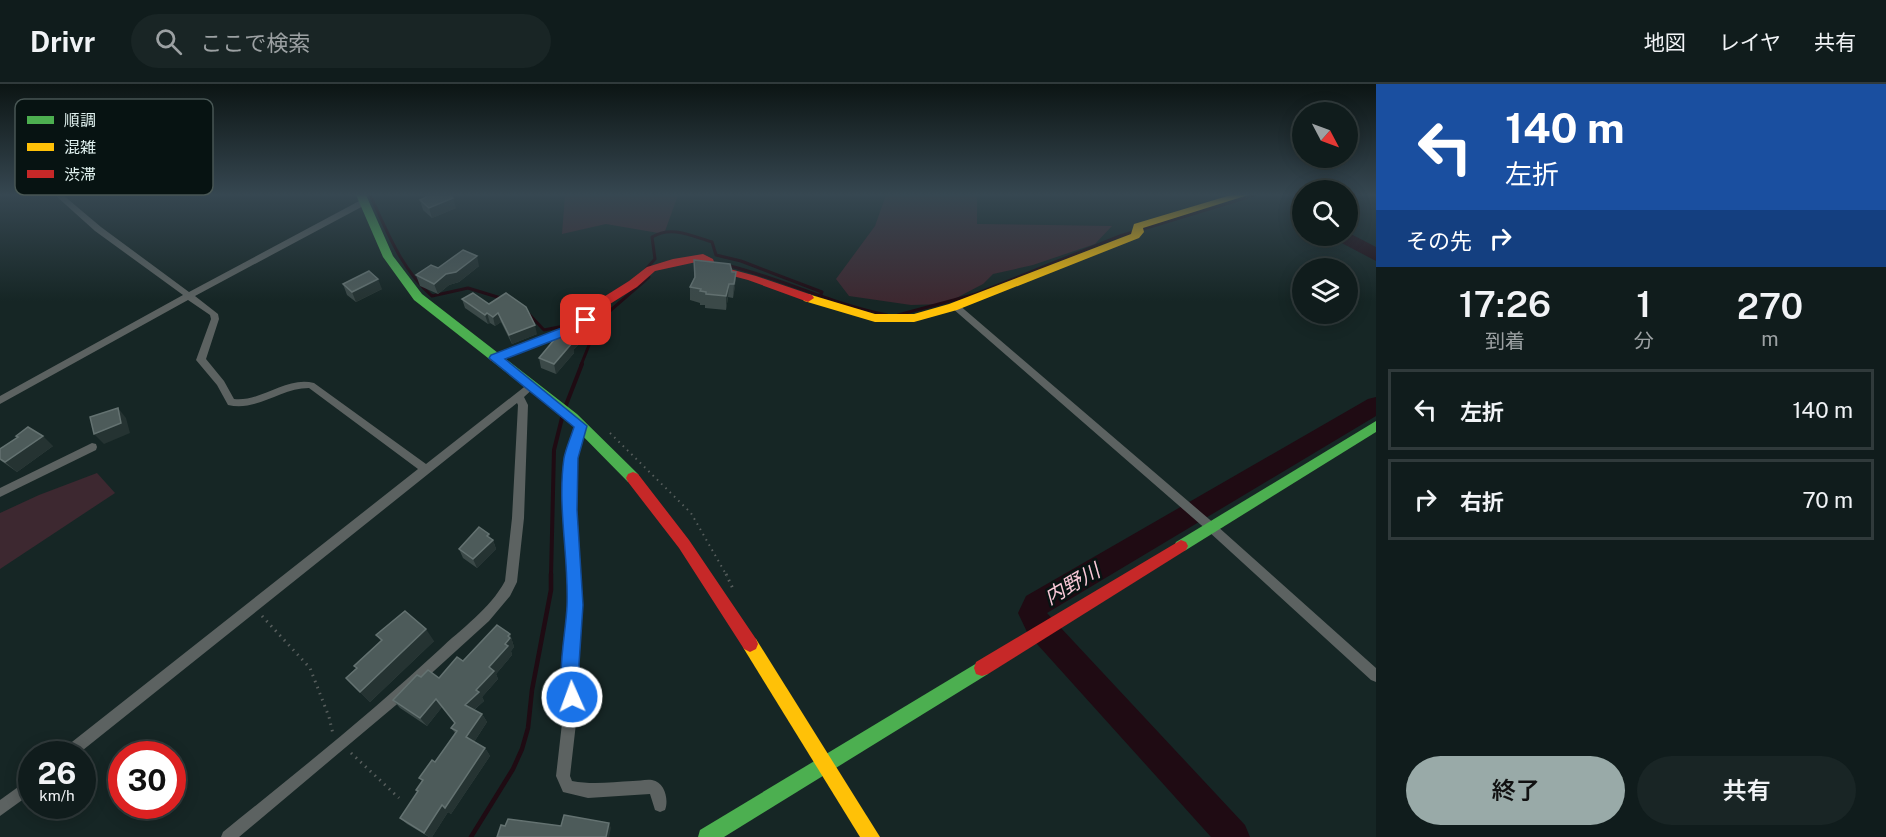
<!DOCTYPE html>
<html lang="ja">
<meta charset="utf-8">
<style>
body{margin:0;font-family:"Public Sans","Noto Sans JP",sans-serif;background:#192525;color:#f1f3f6;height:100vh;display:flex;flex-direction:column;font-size:22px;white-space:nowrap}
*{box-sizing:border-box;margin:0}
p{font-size:20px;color:#9ca1a3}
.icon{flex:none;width:33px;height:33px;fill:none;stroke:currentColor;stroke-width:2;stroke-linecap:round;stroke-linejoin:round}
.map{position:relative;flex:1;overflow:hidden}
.side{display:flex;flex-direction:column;background:#101c1c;width:510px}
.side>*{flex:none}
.hud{background:#1a4fa0;color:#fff;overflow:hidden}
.needle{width:39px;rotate:131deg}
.fabs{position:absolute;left:1292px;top:18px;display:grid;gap:12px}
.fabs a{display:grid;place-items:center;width:66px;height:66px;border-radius:50%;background:#101c1c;box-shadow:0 3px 15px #0003,0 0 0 2px #303a3b;font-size:30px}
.speed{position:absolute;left:18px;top:657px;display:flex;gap:12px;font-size:30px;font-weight:700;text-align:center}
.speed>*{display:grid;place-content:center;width:78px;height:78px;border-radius:50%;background:#101c1c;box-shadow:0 3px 15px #0003,0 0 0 2px #303a3b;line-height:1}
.speed small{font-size:15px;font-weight:400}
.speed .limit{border:9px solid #d22;background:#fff;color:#111}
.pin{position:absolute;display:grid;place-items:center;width:51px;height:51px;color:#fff;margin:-26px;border-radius:12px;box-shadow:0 3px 9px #0006}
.me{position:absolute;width:66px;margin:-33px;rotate:358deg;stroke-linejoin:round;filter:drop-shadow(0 0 4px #0008)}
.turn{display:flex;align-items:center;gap:21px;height:126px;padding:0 30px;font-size:27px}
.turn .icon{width:78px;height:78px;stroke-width:2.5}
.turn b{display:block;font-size:42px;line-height:51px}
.then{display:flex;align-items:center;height:57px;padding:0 30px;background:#0003;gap:12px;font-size:22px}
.eta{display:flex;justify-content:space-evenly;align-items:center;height:102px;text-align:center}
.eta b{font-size:36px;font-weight:600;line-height:42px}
.cta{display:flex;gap:12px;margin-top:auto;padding:12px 30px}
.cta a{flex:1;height:69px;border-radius:36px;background:#99aaa8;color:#111;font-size:24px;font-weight:600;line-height:69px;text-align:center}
.cta a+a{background:#192525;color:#f1f3f6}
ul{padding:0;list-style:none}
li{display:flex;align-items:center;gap:18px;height:81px;margin:0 12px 9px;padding:0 18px;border:3px solid #303a3b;border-radius:0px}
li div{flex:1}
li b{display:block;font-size:22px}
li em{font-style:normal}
header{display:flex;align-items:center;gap:36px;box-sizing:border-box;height:84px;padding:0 30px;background:#101c1c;border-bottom:2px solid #303a3b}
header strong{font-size:28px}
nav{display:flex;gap:33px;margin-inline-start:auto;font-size:21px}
.search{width:420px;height:54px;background:#192525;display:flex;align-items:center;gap:15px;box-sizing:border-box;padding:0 21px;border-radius:33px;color:#9ca1a3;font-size:22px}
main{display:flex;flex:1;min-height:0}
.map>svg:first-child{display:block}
</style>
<header>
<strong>Drivr</strong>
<div class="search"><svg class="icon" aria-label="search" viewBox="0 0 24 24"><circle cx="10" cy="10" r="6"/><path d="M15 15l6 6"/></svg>ここで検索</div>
<nav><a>地図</a><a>レイヤ</a><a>共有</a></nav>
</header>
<main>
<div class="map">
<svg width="1376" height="753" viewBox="0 0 1376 753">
<rect width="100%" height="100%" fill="#162625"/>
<g fill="#3d2830">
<path d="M 565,111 L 678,111 L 664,150 L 606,140 L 562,150 Z"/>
<path d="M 886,111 L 977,111 L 977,140 L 1112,142 L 1095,160 L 1033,181 L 993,190 L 983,200 L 945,220 L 911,221 L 849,212 L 836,195 L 875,142 Z"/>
<path d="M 97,389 L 115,409 L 0,485 L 0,429 L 39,411 Z"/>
</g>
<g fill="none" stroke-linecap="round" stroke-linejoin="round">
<g stroke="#1f0b13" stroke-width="3">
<path d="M 370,111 C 387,147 401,185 432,212 L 468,204 L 504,215"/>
<path d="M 726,181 C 781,194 831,220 887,231"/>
<path d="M 647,184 L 655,175 L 652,153 C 671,141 692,152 712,158 L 716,171 L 741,177 L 822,208 L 819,214"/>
<path d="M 526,227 L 544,246 L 569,241"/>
<path d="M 898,231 L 976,210 L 1120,152 L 1255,111"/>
<path d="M 583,232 L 591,221 L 601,215"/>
<path d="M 581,281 L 596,244 L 604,232 L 649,193"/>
</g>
<path stroke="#1f0b13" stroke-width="4" d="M 551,492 L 554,366 L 564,326 L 582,280"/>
<path stroke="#1f0b13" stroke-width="4.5" d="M 471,753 L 513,685 L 522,665 L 528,644 L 532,606 L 551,506 L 551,490"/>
<g fill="#1f0b13" fill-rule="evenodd">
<path d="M 1347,148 L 1376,163 L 1376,177 L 1336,156 L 1333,152 L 1347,152 Z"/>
<path d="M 1376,313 L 1376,332 L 1047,529 L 1245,741 L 1250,753 L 1211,753 L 1028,550 L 1018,529 L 1026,512 L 1368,315 Z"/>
</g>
<path stroke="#575e5d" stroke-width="2" stroke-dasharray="1.5 4.5" stroke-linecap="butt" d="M 610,349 L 691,429 L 727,492"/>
<g stroke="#575e5d" stroke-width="3" stroke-dasharray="1.5 5" stroke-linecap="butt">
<path d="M 726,490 L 734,507"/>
<path d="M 262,532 L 310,584 L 329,633 L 333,650"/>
<path d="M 351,669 L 399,714"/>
</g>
<g fill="#5c6261" fill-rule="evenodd">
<path d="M 55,111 L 63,111 L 101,143 L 189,208 L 361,116 L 367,116 L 367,120 L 195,212 L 218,230 L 219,235 L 206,275 L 224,297 L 234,315 C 262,318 286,292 314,299 L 426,380 L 528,300 L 534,300 L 536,302 L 524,313 L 528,321 L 524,434 L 517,498 L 510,512 L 489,537 L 402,616 L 239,753 L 221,753 L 223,748 C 296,689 370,630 439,566 C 462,544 490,525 505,497 L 512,434 L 518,321 L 517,319 L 78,670 L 61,670 L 63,665 L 418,385 L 309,304 C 280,304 257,328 228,321 L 217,301 L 196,276 L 211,235 L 210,231 L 188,216 L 0,320 L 0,312 L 183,211 L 95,147 Z"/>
<path d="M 955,219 L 958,220 L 1216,441 L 1376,584 L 1376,598 L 1371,596 L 1208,447 L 952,224 L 952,220 Z"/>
<path d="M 581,338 L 586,342 L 576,374 L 576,426 L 581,521 L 577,580 L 579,613 L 570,692 L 572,697 C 593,701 612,698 633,697 C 639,697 646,695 652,696 C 665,698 669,716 665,726 L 660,728 L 655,726 L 650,710 L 588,714 L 563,708 L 556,692 L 565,613 L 565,580 L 569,521 L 564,426 L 566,374 L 576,342 Z"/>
<path d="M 92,359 L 96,360 L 97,363 L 96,366 L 0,413 L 0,404 Z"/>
<path d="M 32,693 L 32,709 L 0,732 L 0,716 Z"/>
</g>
<g fill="#4caf50" fill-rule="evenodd">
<path d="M 356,111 L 366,111 L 393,172 L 422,210 L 577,330 L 638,390 L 640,394 L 638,398 L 628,398 L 567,336 L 414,216 L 383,173 Z"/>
<path d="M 1376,337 L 1376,348 L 1186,466 L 1181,468 L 1176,466 L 1174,462 L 1176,458 Z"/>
<path d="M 982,576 L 988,578 L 990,584 L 988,590 L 724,753 L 698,753 L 700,746 Z"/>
</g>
<g fill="#ffc107" fill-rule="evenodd">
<path d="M 1231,111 L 1248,111 L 1143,144 L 1144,148 L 1139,154 L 957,226 L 914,238 L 875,238 L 804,217 L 802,214 L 808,210 L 875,230 L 914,230 L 949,220 L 1131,150 L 1134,140 Z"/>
<path d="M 750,552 L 756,555 L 880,753 L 860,753 L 744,565 L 742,560 L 744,555 Z"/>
</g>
<g fill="#c62828" fill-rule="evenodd">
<path d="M 703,170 L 713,175 L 715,181 L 756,192 L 812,211 L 814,214 L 808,218 L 748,196 L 706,185 L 701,177 L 655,187 L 637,203 L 602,225 L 590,239 L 580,246 L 499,277 L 491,277 L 489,274 L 491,271 L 572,240 L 582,233 L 594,219 L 629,197 L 647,183 L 673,175 Z"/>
<path d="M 633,388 L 638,390 L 689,456 L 756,555 L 758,560 L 756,565 L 750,568 L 744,565 L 679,464 L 628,398 L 626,394 L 628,390 Z"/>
<path d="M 1181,456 L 1186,458 L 1188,462 L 1186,466 L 988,590 L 982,592 L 976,590 L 974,584 L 976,578 Z"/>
</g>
</g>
<g fill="#3b4948">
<path d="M 420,116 L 456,124 L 432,134 L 423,126 Z"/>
<path d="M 694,176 L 732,188 L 736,188 L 735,202 L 733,214 L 728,213 L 726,226 L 705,224 L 705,221 L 700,221 L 700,219 L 690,216 L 690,203 L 694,194 Z"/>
<path d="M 479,182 L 459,198 L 449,201 L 438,210 L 420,202 L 416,191 L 438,184 Z"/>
<path d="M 343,200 L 382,205 L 356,218 L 347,211 Z"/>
<path d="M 462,215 L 489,220 L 537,250 L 512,260 L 501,238 L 495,242 L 490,239 L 488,240 L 465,224 Z"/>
<path d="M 584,255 L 574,265 L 574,269 L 556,290 L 541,284 L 539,274 Z"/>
<path d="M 53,362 L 17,388 L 0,376 L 0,365 Z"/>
<path d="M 489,450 L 491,455 L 493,456 L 496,465 L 477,484 L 463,474 L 459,465 Z"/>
<path d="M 510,550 L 514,563 L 511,567 L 512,571 L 496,590 L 498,595 L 482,613 L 484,617 L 474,626 L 482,630 L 487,638 L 474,658 L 485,664 L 490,672 L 451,730 L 448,728 L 432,753 L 429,753 L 407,740 L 400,734 L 418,708 L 422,697 L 419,694 L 435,678 L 455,649 L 451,644 L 455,639 L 442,623 L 427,642 L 400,624 L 393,616 L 421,593 L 439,594 L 463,577 Z"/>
<path d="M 376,551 L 434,557 L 370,618 L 346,594 L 357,584 L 381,557 Z"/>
</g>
<g fill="#253332">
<path d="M 453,114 L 456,124 L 432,134 L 429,124 Z"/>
<path d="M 477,172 L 479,182 L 459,198 L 449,201 L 438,210 L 434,200 L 446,190 Z"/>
<path d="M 736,188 L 735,202 L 733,214 L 734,200 Z"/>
<path d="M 378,195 L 382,205 L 356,218 L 352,208 Z"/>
<path d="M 729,200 L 728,213 L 726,226 L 726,212 Z"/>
<path d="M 487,229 L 490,239 L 488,240 L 485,231 Z"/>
<path d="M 498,229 L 501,238 L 495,242 L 493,233 Z"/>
<path d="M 535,241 L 537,250 L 512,260 L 509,251 Z"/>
<path d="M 583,245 L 584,255 L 574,265 L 574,269 L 556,290 L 554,280 L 569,258 Z"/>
<path d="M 118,324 L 126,334 L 130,349 L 104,360 L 94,350 Z"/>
<path d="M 43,352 L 53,362 L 17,388 L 5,378 Z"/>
<path d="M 489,450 L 492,457 L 493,456 L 496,465 L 477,484 L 473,475 Z"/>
<path d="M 426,545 L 434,557 L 370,618 L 360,608 Z"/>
<path d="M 510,550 L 514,563 L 511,567 L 512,571 L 496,590 L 498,595 L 482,613 L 484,617 L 470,629 L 465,621 L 476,606 L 489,583 L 505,560 L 508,552 Z"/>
<path d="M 436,615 L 442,623 L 427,642 L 420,634 Z"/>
<path d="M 482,630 L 487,638 L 472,661 L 466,653 Z"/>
<path d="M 485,664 L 490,672 L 451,730 L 448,728 L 432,753 L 429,753 L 424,749 L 442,721 Z"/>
<path d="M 609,739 L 611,744 L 609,753 L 606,753 Z"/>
</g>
<g fill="#4d5b5a" stroke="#647271" stroke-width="1.5">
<path d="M 430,111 L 450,111 L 453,114 L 429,124 L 420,116 Z"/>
<path d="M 463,166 L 477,172 L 456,188 L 446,190 L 434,200 L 416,191 L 431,181 L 438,184 Z"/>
<path d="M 694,176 L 730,180 L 732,188 L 736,188 L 734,200 L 729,200 L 726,212 L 706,210 L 706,208 L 700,207 L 701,205 L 690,203 L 695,193 Z"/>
<path d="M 369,187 L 378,195 L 352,208 L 343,200 Z"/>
<path d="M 473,209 L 489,220 L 506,209 L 526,223 L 535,241 L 509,251 L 498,229 L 493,233 L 487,229 L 485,231 L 462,215 Z"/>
<path d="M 573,241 L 583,245 L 569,258 L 572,259 L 554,280 L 539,274 L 564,244 Z"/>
<path d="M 118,324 L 121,339 L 94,350 L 90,333 Z"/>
<path d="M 28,343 L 43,352 L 5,378 L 0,375 L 0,365 L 18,353 L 16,352 Z"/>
<path d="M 479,443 L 489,450 L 487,452 L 493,456 L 473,475 L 459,465 Z"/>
<path d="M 405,527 L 426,545 L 360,608 L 346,594 L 357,584 L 354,582 L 382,556 L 376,551 Z"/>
<path d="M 497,541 L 510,550 L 508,552 L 510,554 L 505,560 L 508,562 L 489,583 L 494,587 L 476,606 L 479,608 L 465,621 L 482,630 L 466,653 L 485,664 L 445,724 L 442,721 L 424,749 L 400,734 L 418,707 L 416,706 L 423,696 L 419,694 L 432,676 L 435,678 L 457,647 L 451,644 L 455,639 L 436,615 L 420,634 L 393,616 L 417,591 L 421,593 L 428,586 L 439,594 L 457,573 L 463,577 Z"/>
<path d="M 564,731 L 609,739 L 606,753 L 497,753 L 501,741 L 505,742 L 508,735 L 561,742 Z"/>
</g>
<linearGradient id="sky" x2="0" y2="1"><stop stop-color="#0c1514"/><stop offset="0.51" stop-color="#364751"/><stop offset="1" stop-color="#364751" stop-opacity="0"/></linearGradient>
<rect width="1376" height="217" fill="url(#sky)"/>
<path fill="#1a73e8" stroke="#114b97" stroke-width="1.5" d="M 586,232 L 592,236 L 580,246 L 505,275 L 587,342 L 578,374 L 577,426 L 583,521 L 579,580 L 581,613 L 578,619 L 572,621 L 566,619 C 555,594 566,550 567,522 C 569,473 557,423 564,374 C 566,364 571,353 574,343 L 489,274 L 491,271 L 572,240 Z"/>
<g text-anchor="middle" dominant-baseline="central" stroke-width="5" stroke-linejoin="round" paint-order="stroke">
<g font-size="20" font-style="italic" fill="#fac9d8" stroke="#071312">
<text transform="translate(1072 500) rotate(-30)">内野川</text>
</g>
</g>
<rect x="15" y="15" width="198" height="96" rx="9" fill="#071312" stroke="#485654" stroke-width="1.5"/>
<rect x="27" y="32" width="27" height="8" fill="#4caf50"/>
<rect x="27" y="59" width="27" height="8" fill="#ffc107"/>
<rect x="27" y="86" width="27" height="8" fill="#c62828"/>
<g font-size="16" fill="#e0f1ef">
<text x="64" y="42">順調</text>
<text x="64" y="69">混雑</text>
<text x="64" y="96">渋滞</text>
</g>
</svg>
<div class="fabs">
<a><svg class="needle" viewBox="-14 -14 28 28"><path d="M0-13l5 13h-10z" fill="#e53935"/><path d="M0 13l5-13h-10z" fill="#9ca1a3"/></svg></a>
<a><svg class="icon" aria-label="search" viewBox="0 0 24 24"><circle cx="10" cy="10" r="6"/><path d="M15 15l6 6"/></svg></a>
<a><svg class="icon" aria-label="layers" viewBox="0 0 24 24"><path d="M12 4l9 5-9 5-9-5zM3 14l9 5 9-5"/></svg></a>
</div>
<div class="speed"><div>26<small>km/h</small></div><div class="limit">30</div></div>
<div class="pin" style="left:586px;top:236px;background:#d93025"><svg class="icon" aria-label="arrive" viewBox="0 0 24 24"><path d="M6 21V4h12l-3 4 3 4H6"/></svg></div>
<svg class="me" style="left:572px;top:613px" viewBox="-20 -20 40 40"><circle r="17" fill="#1a73e8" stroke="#fff" stroke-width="3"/><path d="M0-11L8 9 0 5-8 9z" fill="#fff"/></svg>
</div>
<section class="side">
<div class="hud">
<div class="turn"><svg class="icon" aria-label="left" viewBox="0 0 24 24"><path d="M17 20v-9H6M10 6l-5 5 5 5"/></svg><div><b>140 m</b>左折</div></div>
<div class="then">その先<svg class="icon" aria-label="right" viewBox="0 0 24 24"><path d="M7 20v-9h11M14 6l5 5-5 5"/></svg></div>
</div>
<div class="eta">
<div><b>17:26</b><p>到着</p></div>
<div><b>1</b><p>分</p></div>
<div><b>270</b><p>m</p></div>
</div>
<ul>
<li><svg class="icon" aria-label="left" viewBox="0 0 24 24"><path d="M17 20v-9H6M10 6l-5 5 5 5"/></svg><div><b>左折</b></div><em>140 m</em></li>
<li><svg class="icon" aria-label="right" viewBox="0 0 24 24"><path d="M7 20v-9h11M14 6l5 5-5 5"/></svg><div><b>右折</b></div><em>70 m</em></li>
</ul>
<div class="cta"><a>終了</a><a>共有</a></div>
</section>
</main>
